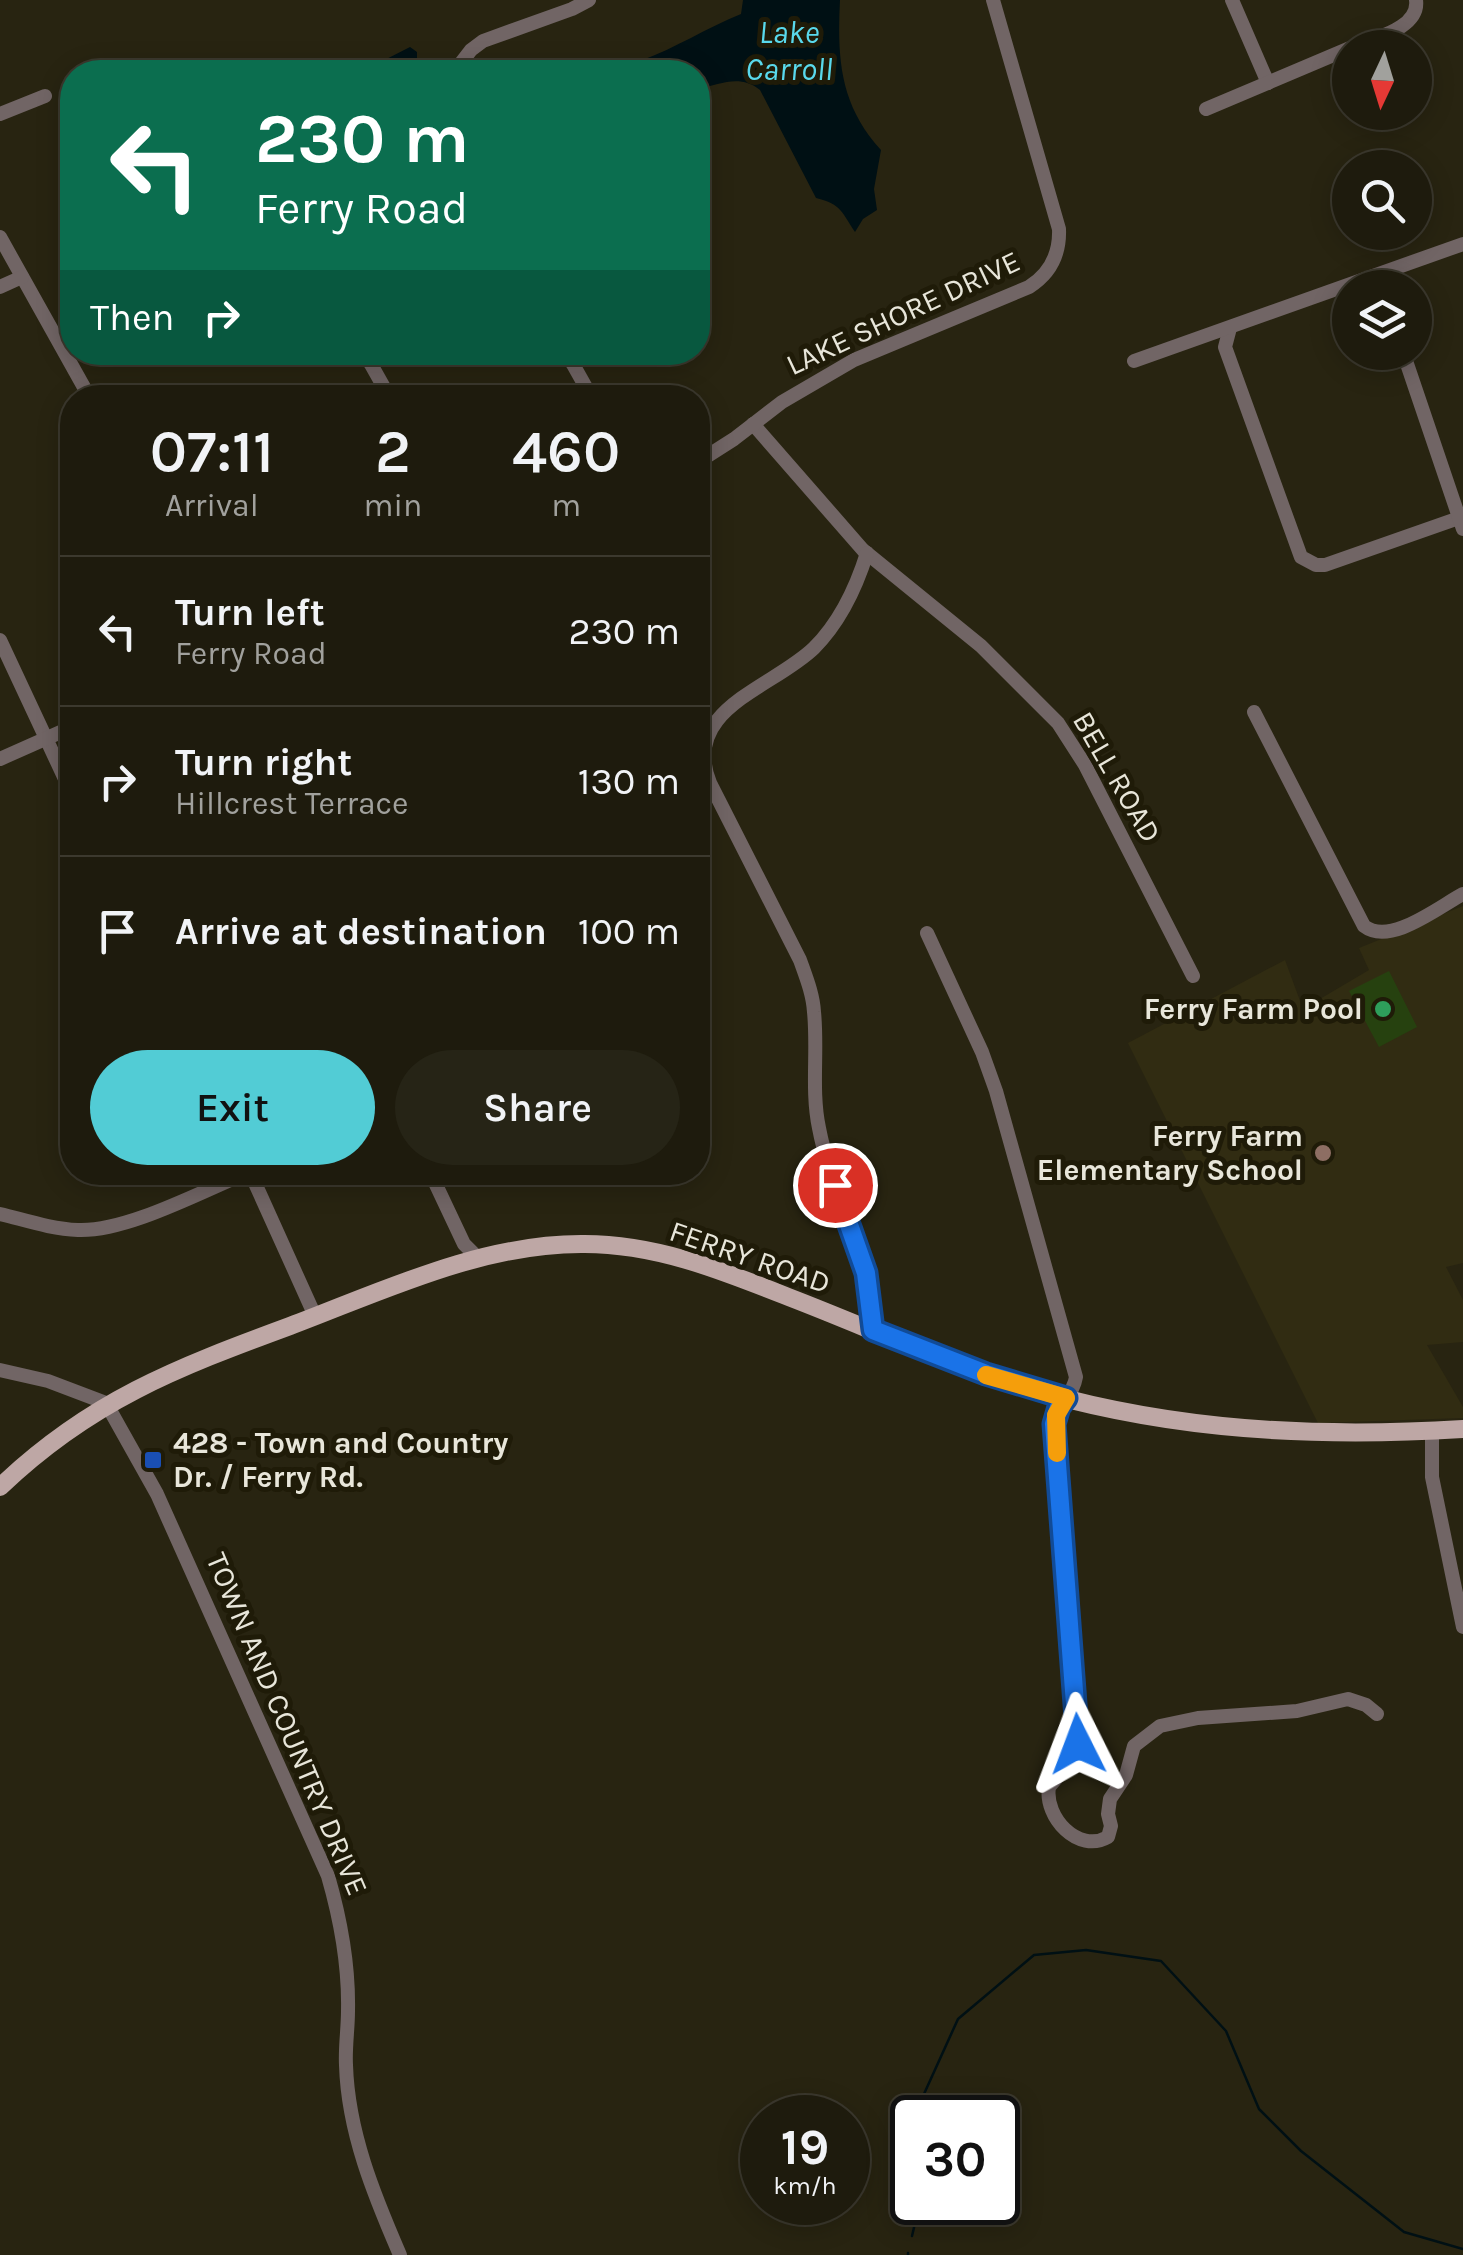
<!DOCTYPE html>
<style>
body{margin:0;font-family:Karla,sans-serif;background:#262416;color:#f1f3f6;height:100vh;display:flex;flex-direction:column;font-size:38px;white-space:nowrap}
*{box-sizing:border-box;margin:0}
p{font-size:32px;color:#a1a19d}
.icon{flex:none;width:55px;height:55px;fill:none;stroke:currentColor;stroke-width:2;stroke-linecap:round;stroke-linejoin:round}
.map{position:relative;flex:1;overflow:hidden}
.panel{position:absolute;left:60px;top:385px;width:650px;height:800px;display:flex;flex-direction:column;background:#1e1b0d;border-radius:40px;box-shadow:0 5px 25px #0003,0 0 0 2px #3c392e}
.panel>*{flex:none}
.banner{position:absolute;left:60px;top:60px;width:650px;height:305px;border-radius:40px;box-shadow:0 5px 25px #0003,0 0 0 2px #3c392e;background:#0b6e4f;color:#fff;overflow:hidden}
.needle{width:65px;rotate:184deg}
.controls{position:absolute;left:1332px;top:30px;display:grid;gap:20px}
.controls a{display:grid;place-items:center;width:100px;height:100px;border-radius:50%;background:#1e1b0d;box-shadow:0 5px 25px #0003,0 0 0 2px #3c392e;font-size:50px}
.speed{position:absolute;left:740px;top:2095px;display:flex;gap:20px;font-size:50px;font-weight:700;text-align:center}
.speed>*{display:grid;place-content:center;width:130px;height:130px;border-radius:50%;background:#1e1b0d;box-shadow:0 5px 25px #0003,0 0 0 2px #3c392e;line-height:1}
.speed small{font-size:25px;font-weight:400}
.speed .limit{border:5px solid #111;border-radius:15px;background:#fff;color:#111}
.pin{position:absolute;display:grid;place-items:center;width:85px;height:85px;color:#fff;margin:-42px;border:5px solid #fff;border-radius:50%;box-shadow:0 2px 10px #0007}
.me{position:absolute;width:110px;margin:-55px;rotate:357deg;stroke-linejoin:round;filter:drop-shadow(0 0 8px #0008)}
.turn{display:flex;align-items:center;gap:35px;height:210px;padding:0 30px;font-size:45px}
.turn .icon{width:130px;height:130px;stroke-width:2.5}
.turn b{display:block;font-size:70px;line-height:85px}
.then{display:flex;align-items:center;height:95px;padding:0 30px;background:#0003;gap:20px;font-size:38px}
.eta{display:flex;justify-content:space-evenly;align-items:center;height:170px;text-align:center}
.eta b{font-size:60px;font-weight:600;line-height:70px}
.cta{display:flex;gap:20px;margin-top:auto;padding:20px 30px}
.cta a{flex:1;height:115px;border-radius:60px;background:#52ccd5;color:#111;font-size:40px;font-weight:600;line-height:115px;text-align:center}
.cta a+a{background:#262416;color:#f1f3f6}
ul{padding:0;list-style:none}
li{display:flex;align-items:center;gap:30px;height:150px;padding:0 30px;border-top:2px solid #3c392e}
li div{flex:1}
li b{display:block;font-size:38px}
li em{font-style:normal}
.map>svg:first-child{display:block}
</style>
<div class="map">
<svg width="1463" height="2255" viewBox="0 0 1463 2255">
<rect width="100%" height="100%" fill="#282411"/>
<path fill="#312c12" d="M 1463,906 L 1463,1263 L 1446,1267 L 1463,1300 L 1463,1342 L 1427,1345 L 1463,1407 L 1463,1418 L 1318,1423 L 1128,1043 L 1285,960 L 1303,1009 L 1369,970 L 1359,948 Z"/>
<path fill="#26410f" d="M 1389,971 L 1417,1027 L 1379,1047 L 1349,991 Z"/>
<g fill="#001014">
<path d="M 743,0 L 840,0 C 837,59 840,105 881,150 L 874,189 L 877,210 L 863,219 L 855,232 C 842,213 842,204 816,198 L 760,90 C 740,74 721,84 698,89 L 698,72 L 643,72 L 640,61 C 676,48 706,28 741,14 Z"/>
<path d="M 410,47 L 417,52 L 417,72 L 361,72 Z"/>
</g>
<g fill="none" stroke-linecap="round" stroke-linejoin="round">
<g stroke="#001014" stroke-width="2.5">
<path d="M 923,2118 L 924,2094 L 958,2019 L 1034,1955 L 1086,1950 L 1161,1961 L 1226,2031 L 1259,2109 L 1301,2151 L 1404,2232 L 1463,2249"/>
<path d="M 912,2236 L 920,2202"/>
<path d="M 908,2255 L 908,2253"/>
</g>
<g stroke="#716565" stroke-width="14">
<path d="M 1232,0 L 1268,83"/>
<path d="M 1351,48 C 1373,38 1420,29 1416,0"/>
<path d="M 454,72 L 471,50 L 483,41 L 572,9 L 589,0"/>
<path d="M 1206,109 L 1350,48"/>
<path d="M 0,114 L 45,96"/>
<path d="M 0,237 L 90,398"/>
<path d="M 0,287 L 22,277"/>
<path d="M 1230,328 L 1225,347 L 1301,557 L 1316,565 L 1325,565 L 1459,518"/>
<path d="M 364,352 L 390,398"/>
<path d="M 566,352 L 592,398"/>
<path d="M 1403,352 L 1463,529"/>
<path d="M 1134,361 L 1463,244"/>
<path d="M 753,424 L 863,550 L 981,646 L 1058,723 L 1085,765 L 1193,976"/>
<path d="M 698,462 L 734,439 L 782,402 L 854,360 L 1029,287 C 1051,273 1060,254 1059,229 L 993,0"/>
<path d="M 867,553 C 856,588 840,622 814,648 C 773,688 680,709 710,783 L 800,960 C 806,977 813,994 814,1012 C 818,1051 811,1090 819,1128 C 832,1197 871,1259 873,1330"/>
<path d="M 0,640 L 72,794"/>
<path d="M 1254,712 L 1364,926 C 1390,946 1437,908 1463,894"/>
<path d="M 0,759 L 72,727"/>
<path d="M 927,933 L 982,1052 L 996,1091 L 1076,1377 C 1073,1396 1057,1405 1054,1424 L 1078,1744 L 1073,1759 L 1049,1787 C 1044,1817 1078,1854 1108,1837 L 1111,1826 L 1108,1814 L 1110,1799 L 1126,1775 L 1134,1746 L 1160,1726 L 1198,1718 L 1297,1711 L 1348,1699 L 1366,1705 L 1377,1714"/>
<path d="M 250,1172 L 315,1316"/>
<path d="M 430,1172 L 464,1244 L 479,1259"/>
<path d="M 0,1214 C 25,1220 51,1229 78,1230 C 127,1232 202,1191 249,1172"/>
<path d="M 0,1370 L 48,1381 L 106,1403 L 157,1494 L 328,1876 C 341,1921 349,1965 348,2011 C 348,2029 345,2047 346,2065 C 348,2132 374,2195 400,2255"/>
<path d="M 1432,1431 L 1432,1477 L 1463,1627"/>
</g>
<path stroke="#bea7a5" stroke-width="18" d="M 0,1487 C 90,1401 176,1368 290,1326 C 383,1291 480,1244 581,1244 C 655,1243 723,1271 791,1298 C 856,1323 920,1352 986,1375 C 1144,1429 1298,1439 1463,1429"/>
</g>
<g fill="none" stroke-linecap="round" stroke-linejoin="round">
<g stroke="#114b97" stroke-width="25">
<path id="route" d="M 835,1185 L 866,1273 L 873,1330 L 986,1374 L 1066,1398 L 1059,1407 L 1054,1424 L 1078,1744"/>
</g>
<use href="#route" stroke="#1a73e8" stroke-width="18"/>
<path stroke="#f59e0b" stroke-width="18" d="M 986,1375 L 1066,1398 L 1056,1415 L 1057,1453"/>
</g>
<circle fill="#2e9e5b" stroke="#1f1b08" stroke-width="4" cx="1383" cy="1009" r="10"/>
<circle fill="#8d6e63" stroke="#1f1b08" stroke-width="4" cx="1323" cy="1153" r="10"/>
<rect fill="#1a4fb4" stroke="#1f1b08" stroke-width="4" x="143" y="1450" width="20" height="20" rx="5"/>
<g text-anchor="middle" dominant-baseline="central" stroke-width="10" stroke-linejoin="round" paint-order="stroke">
<g font-size="30" fill="#e8e6da" stroke="#1f1b08">
<text transform="translate(903 313) rotate(-25)">LAKE SHORE DRIVE</text>
<text transform="translate(1117 777) rotate(60)">BELL ROAD</text>
<text transform="translate(750 1257) rotate(19)">FERRY ROAD</text>
<text transform="translate(287 1724) rotate(67)">TOWN AND COUNTRY DRIVE</text>
</g>
<g font-size="30" font-weight="bold" fill="#e8e6da" stroke="#1f1b08" text-anchor="end">
<text x="1363" y="1009">Ferry Farm Pool</text>
<text x="1303" y="1136">Ferry Farm<tspan x="1303" dy="34">Elementary School</tspan></text>
<text x="173" y="1443" text-anchor="start">428 - Town and Country<tspan x="173" dy="34">Dr. / Ferry Rd.</tspan></text>
</g>
<g font-size="32" font-style="italic" fill="#59d9ec" stroke="#1f1b08">
<text x="789" y="32">Lake<tspan x="789" dy="37">Carroll</tspan></text>
</g>
</g>
</svg>
<div class="controls">
<a><svg class="needle" viewBox="-14 -14 28 28"><path d="M0-13l5 13h-10z" fill="#e53935"/><path d="M0 13l5-13h-10z" fill="#a1a19d"/></svg></a>
<a><svg class="icon" aria-label="search" viewBox="0 0 24 24"><circle cx="10" cy="10" r="6"/><path d="M15 15l6 6"/></svg></a>
<a><svg class="icon" aria-label="layers" viewBox="0 0 24 24"><path d="M12 4l9 5-9 5-9-5zM3 14l9 5 9-5"/></svg></a>
</div>
<div class="speed"><div>19<small>km/h</small></div><div class="limit">30</div></div>
<div class="pin" style="left:835px;top:1185px;background:#d93025"><svg class="icon" aria-label="arrive" viewBox="0 0 24 24"><path d="M6 21V4h12l-3 4 3 4H6"/></svg></div>
<svg class="me" style="left:1078px;top:1744px" viewBox="-20 -20 40 40"><path d="M0-17L14 15 0 8-14 15z" fill="#1a73e8" stroke="#fff" stroke-width="4"/></svg>
<div class="banner">
<div class="turn"><svg class="icon" aria-label="left" viewBox="0 0 24 24"><path d="M17 20v-9H6M10 6l-5 5 5 5"/></svg><div><b>230 m</b>Ferry Road</div></div>
<div class="then">Then<svg class="icon" aria-label="right" viewBox="0 0 24 24"><path d="M7 20v-9h11M14 6l5 5-5 5"/></svg></div>
</div>
<section class="panel">
<div class="eta">
<div><b>07:11</b><p>Arrival</p></div>
<div><b>2</b><p>min</p></div>
<div><b>460</b><p>m</p></div>
</div>
<ul>
<li><svg class="icon" aria-label="left" viewBox="0 0 24 24"><path d="M17 20v-9H6M10 6l-5 5 5 5"/></svg><div><b>Turn left</b><p>Ferry Road</p></div><em>230 m</em></li>
<li><svg class="icon" aria-label="right" viewBox="0 0 24 24"><path d="M7 20v-9h11M14 6l5 5-5 5"/></svg><div><b>Turn right</b><p>Hillcrest Terrace</p></div><em>130 m</em></li>
<li><svg class="icon" aria-label="arrive" viewBox="0 0 24 24"><path d="M6 21V4h12l-3 4 3 4H6"/></svg><div><b>Arrive at destination</b></div><em>100 m</em></li>
</ul>
<div class="cta"><a>Exit</a><a>Share</a></div>
</section>
</div>
